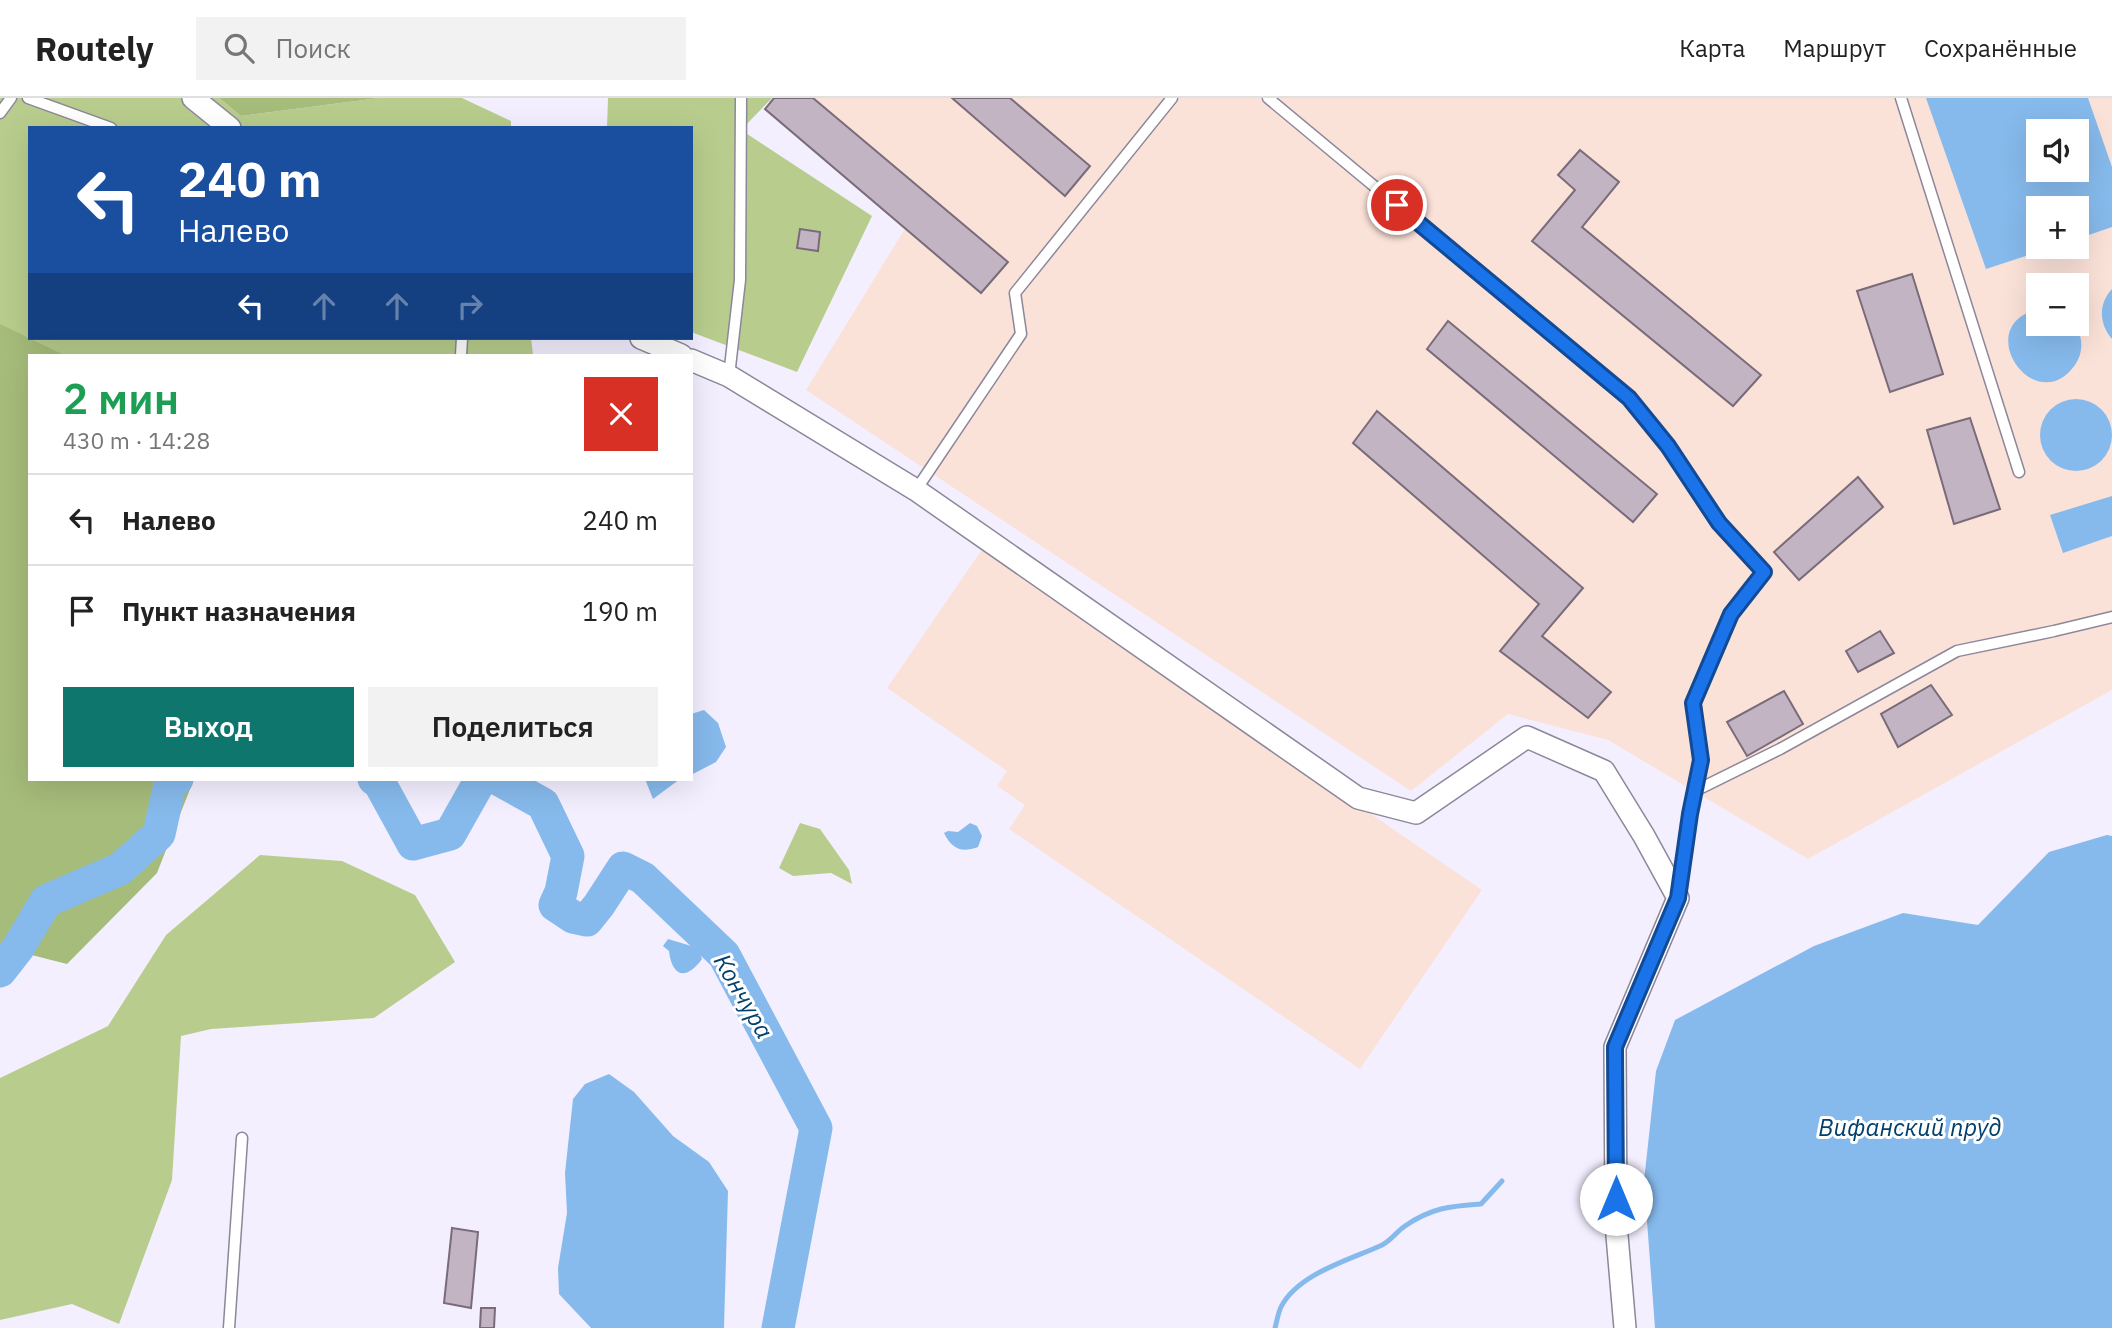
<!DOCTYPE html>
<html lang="ru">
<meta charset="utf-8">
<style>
body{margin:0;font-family:"IBM Plex Sans",sans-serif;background:#f2f2f2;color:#222;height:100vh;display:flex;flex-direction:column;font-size:26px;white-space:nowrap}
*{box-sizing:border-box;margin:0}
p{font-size:23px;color:#767676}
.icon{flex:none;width:38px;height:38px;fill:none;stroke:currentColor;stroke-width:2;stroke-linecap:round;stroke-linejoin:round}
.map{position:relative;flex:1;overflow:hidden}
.details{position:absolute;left:28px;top:256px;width:665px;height:427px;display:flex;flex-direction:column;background:#fff;border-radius:0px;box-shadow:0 7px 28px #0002}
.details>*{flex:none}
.banner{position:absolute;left:28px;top:28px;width:665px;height:214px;border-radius:0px;box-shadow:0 7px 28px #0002;background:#1a4fa0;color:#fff;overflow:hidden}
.fabs{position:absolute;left:2026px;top:21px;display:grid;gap:14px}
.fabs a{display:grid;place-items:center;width:63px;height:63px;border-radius:0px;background:#fff;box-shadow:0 7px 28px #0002;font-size:35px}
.pin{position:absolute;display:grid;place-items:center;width:60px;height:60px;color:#fff;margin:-30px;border:4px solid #fff;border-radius:50%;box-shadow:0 2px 7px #0007}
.me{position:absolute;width:77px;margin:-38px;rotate:0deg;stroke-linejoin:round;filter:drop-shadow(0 0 5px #0008)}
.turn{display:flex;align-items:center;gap:24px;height:147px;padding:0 35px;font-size:32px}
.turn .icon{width:91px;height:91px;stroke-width:2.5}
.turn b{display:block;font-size:49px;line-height:60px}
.lanes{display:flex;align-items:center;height:66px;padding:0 35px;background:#0003;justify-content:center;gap:35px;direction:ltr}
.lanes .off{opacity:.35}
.round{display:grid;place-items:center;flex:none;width:74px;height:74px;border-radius:0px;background:#f2f2f2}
.head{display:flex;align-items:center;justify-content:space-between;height:119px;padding:0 35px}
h1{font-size:42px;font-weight:600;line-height:52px;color:#1e9e55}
.primary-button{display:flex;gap:14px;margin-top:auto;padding:14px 35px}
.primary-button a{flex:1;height:80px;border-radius:0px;background:#0f766e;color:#fff;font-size:28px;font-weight:600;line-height:80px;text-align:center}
.primary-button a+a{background:#f2f2f2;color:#222}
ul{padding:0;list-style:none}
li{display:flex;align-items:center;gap:21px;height:91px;padding:0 35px;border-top:2px solid #e0e0e0}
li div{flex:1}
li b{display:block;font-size:26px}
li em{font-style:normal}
header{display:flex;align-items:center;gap:42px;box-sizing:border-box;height:98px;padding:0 35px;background:#fff;border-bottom:2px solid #e0e0e0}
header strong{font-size:33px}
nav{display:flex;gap:38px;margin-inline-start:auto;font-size:24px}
.search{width:490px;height:63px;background:#f2f2f2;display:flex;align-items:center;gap:18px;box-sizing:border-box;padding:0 24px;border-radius:0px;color:#767676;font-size:26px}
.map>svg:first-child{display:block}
</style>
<header>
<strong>Routely</strong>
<div class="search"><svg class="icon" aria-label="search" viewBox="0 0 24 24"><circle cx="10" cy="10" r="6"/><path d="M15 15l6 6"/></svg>Поиск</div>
<nav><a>Карта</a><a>Маршрут</a><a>Сохранённые</a></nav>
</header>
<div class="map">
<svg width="2112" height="1230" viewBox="0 0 2112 1230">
<rect width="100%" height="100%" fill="#f4efff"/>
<g fill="#fbe2d9" fill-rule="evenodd">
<path d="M 784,0 L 2112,0 L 2112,592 L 1808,761 L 1608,642 L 1508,616 L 1411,693 L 806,292 L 906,129 ZM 2039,33 L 2077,33 L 2077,72 L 2039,72 ZM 2039,110 L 2077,110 L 2077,149 L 2039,149 ZM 2039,187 L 2077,187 L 2077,226 L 2039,226 Z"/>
<path d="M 983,450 L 1482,792 L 1360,971 L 1009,731 L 1025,707 L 997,688 L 1007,673 L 887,590 Z"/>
</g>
<g fill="#b8cd8d">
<path d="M 0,0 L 219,0 L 241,18 L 379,0 L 462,0 L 511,23 L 511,30 L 30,30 L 30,240 L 531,240 L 533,257 L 30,257 L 0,318 Z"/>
<path d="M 608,0 L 772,0 L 741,32 L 872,118 L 797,274 L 691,234 L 691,30 L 607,30 Z"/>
<path d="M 800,725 L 820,731 L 849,772 L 852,786 L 831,775 L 793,778 L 779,770 Z"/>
<path d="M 260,757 L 342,763 L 415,797 L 455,864 L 374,920 L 211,931 L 181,938 L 172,1082 L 119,1226 L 72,1206 L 0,1222 L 0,980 L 108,928 L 166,837 Z"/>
</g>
<g fill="#a6bc7a">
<path d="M 219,0 L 379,0 L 241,18 Z"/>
<path d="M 0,226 L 64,257 L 30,257 L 30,681 L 194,681 L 157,775 L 67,866 L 0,849 Z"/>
</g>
<g fill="#86baec" fill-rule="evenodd">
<path d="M 1926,0 L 2088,0 L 2112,69 L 2112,129 L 2077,141 L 2077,110 L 2039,110 L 2039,149 L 2053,149 L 1986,171 ZM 2039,33 L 2077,33 L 2077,72 L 2039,72 Z"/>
<path d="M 2112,191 L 2112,241 C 2099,226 2098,206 2112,191 Z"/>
<path d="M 2039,211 L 2039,226 L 2075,226 C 2083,239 2084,254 2075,267 C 2035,323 1969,227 2039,211 Z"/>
<circle cx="2076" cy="337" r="36"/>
<path d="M 2112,398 L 2112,438 L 2063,455 L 2050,417 Z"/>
<path d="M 704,612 L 718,625 L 726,649 L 716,664 L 691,677 L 691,616 Z"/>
<path d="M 645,681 L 680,681 L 653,701 Z"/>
<path d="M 970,725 L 977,728 L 982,738 L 978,749 C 961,755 952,751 944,735 L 948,733 L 958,734 Z"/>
<path d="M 2107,737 L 2112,738 L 2112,1230 L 1655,1230 L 1644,1083 L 1656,973 L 1675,922 L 1814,848 L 1903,815 L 1978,827 L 2049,754 Z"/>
<path d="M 668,841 L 698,850 L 702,861 C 686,883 672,879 669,853 L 663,848 Z"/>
<path d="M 609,976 L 634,994 L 673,1038 L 709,1064 L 728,1093 L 724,1230 L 591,1230 L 559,1196 L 558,1170 L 567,1115 L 565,1075 L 573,1001 L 585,986 Z"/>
</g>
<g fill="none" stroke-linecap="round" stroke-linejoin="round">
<path stroke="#86baec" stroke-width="5" d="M 1275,1230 C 1277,1223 1278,1215 1281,1209 C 1298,1176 1349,1162 1380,1148 C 1390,1144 1396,1134 1405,1128 C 1431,1110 1450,1108 1481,1106 L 1502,1083"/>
<g stroke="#86baec" stroke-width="33">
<path d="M 374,681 L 379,684 L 413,746 L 450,736 L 481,681"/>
<path d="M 498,681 L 543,706 L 568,758 L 561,794 L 555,807 L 573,819 L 587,822 L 599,807 L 623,770 L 643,780 L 724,857 L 816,1030 L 778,1230"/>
<path d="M 0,873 L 18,850 L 46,803 L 120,771 L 159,736 L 170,686 L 177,681"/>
</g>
</g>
<g fill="#c3b4c3" stroke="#796b79" stroke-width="2">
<path d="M 774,0 L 813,0 L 1008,164 L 981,195 L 765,11 Z"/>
<path d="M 952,0 L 1010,0 L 1090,68 L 1065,98 Z"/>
<path d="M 1580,52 L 1619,84 L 1582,129 L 1761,277 L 1733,308 L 1532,143 L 1575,92 L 1558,77 Z"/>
<path d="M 800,131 L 820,134 L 818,153 L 797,150 Z"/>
<path d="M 1912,176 L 1943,276 L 1890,294 L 1857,193 Z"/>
<path d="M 1448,223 L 1657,396 L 1633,424 L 1427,251 Z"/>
<path d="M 1377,313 L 1583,490 L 1542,538 L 1611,594 L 1588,620 L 1500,553 L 1539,506 L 1353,345 Z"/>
<path d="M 1970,320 L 2000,411 L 1954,426 L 1927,332 Z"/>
<path d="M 1858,379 L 1883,409 L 1799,482 L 1774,454 Z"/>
<path d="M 1880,533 L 1894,555 L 1858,574 L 1846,553 Z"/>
<path d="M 1931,587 L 1952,617 L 1898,649 L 1881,616 Z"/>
<path d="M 1784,593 L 1803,626 L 1747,658 L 1727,624 Z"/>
<path d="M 452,1130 L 478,1134 L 471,1210 L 444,1205 Z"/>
<path d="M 481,1210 L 495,1210 L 494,1230 L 480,1230 Z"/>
</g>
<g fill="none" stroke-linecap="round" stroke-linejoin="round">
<g stroke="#8c8799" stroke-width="13">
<g id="service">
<path d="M 28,0 L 111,30"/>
<path d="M 1268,0 L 1629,300 L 1668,348 L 1719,425 L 1764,474 L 1731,516 L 1693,605 L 1701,662 L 1690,716 L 1679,794"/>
<path d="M 1901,0 L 2019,374"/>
<path d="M 0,15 L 11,0"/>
<path d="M 461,257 L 462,240"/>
<path d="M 729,278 L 740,182 L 741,0"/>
<path d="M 916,392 L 1021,236 L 1015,195 L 1172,0"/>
<path d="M 1695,693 L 1780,651 L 1957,553 L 2054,533 L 2112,519"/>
<path d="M 229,1230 L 242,1040"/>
</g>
</g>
<g stroke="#8c8799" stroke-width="24">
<g id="minor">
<path d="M 193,0 L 230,30"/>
<path d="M 641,240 L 681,257"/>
<path d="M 691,262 L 729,278 L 916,392 L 1358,700 L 1416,715 L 1527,639 L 1604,673 L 1644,738 L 1678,800 L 1615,949 L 1616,1126 L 1625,1230"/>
</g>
</g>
<use href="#service" stroke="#fff" stroke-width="10"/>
<use href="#minor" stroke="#fff" stroke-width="21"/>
</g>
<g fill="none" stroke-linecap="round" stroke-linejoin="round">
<g stroke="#114b97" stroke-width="18">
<path id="route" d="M 1397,107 L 1629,300 L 1668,348 L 1719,425 L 1764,474 L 1731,516 L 1693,605 L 1701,662 L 1690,716 L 1678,800 L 1615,949 L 1616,1101"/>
</g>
<use href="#route" stroke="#1a73e8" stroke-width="12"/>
</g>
<g text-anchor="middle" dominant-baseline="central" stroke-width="6" stroke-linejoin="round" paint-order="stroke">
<g font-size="24" font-style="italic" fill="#013f6d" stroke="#fff">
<text transform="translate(744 898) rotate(60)">Кончура</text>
<text x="1910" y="1029">Вифанский пруд</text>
</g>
</g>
</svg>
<div class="fabs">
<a><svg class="icon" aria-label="sound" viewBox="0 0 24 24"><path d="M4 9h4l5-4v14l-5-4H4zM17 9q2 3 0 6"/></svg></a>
<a>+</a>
<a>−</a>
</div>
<div class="pin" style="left:1397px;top:107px;background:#d93025"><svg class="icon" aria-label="arrive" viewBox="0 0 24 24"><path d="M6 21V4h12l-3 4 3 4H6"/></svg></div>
<svg class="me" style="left:1616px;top:1101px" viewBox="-20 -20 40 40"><circle r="19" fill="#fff"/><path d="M0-13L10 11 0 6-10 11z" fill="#1a73e8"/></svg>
<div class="banner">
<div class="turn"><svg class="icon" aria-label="left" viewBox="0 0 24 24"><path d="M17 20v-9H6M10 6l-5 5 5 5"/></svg><div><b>240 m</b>Налево</div></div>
<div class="lanes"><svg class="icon" aria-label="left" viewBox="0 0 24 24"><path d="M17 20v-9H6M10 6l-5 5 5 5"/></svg><svg class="icon off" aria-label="ahead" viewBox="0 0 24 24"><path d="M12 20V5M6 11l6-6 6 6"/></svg><svg class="icon off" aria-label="ahead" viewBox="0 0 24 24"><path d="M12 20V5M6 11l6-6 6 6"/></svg><svg class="icon off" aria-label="right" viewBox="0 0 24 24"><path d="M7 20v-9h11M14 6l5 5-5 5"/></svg></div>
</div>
<section class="details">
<div class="head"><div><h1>2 мин</h1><p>430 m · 14:28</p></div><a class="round" style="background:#d93025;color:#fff"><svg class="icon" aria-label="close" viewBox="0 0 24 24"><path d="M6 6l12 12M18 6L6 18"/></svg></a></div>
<ul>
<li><svg class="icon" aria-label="left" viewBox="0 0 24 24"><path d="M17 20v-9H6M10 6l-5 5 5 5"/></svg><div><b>Налево</b></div><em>240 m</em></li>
<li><svg class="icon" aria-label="arrive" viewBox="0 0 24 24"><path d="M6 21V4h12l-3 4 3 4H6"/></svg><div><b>Пункт назначения</b></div><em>190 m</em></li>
</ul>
<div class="primary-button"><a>Выход</a><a>Поделиться</a></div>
</section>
</div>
